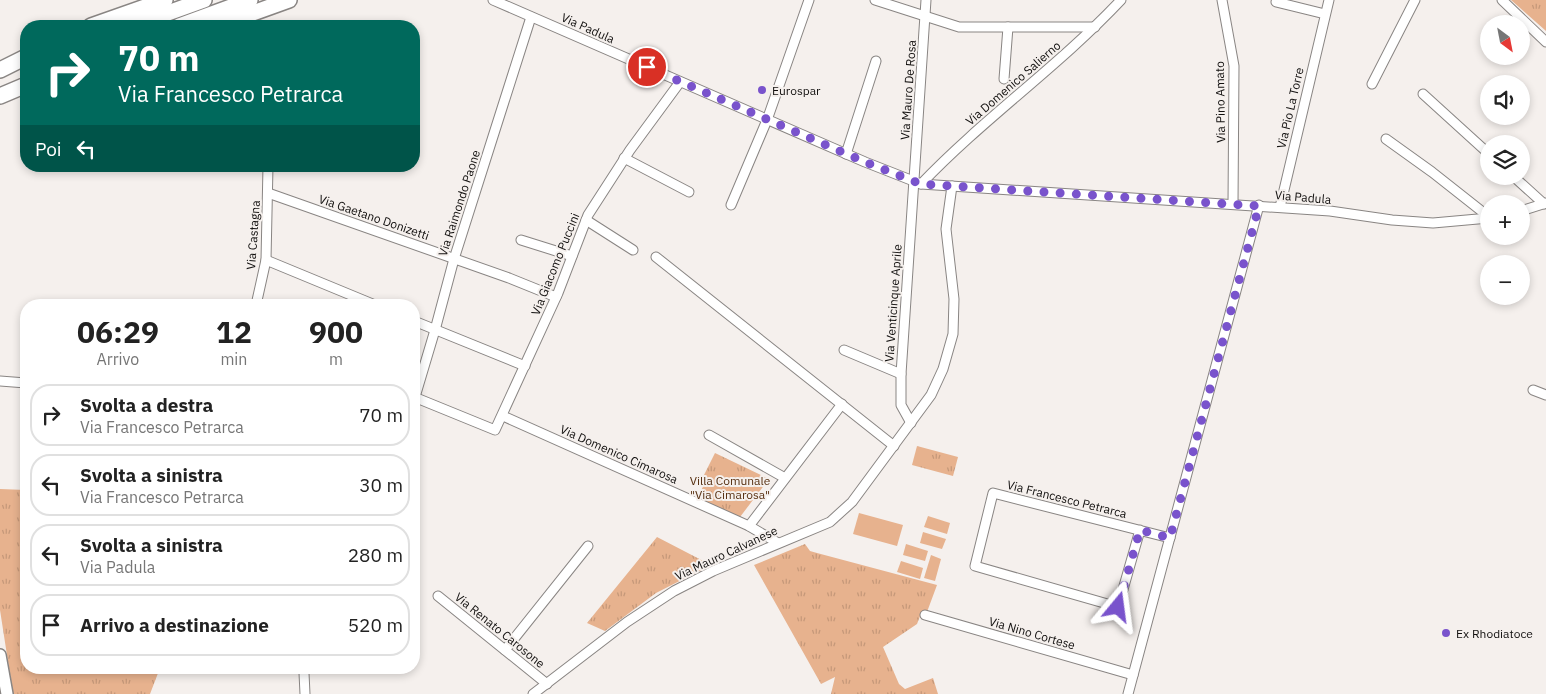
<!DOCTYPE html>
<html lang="it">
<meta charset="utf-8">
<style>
body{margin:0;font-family:"IBM Plex Sans",sans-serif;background:#f6f6f6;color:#222;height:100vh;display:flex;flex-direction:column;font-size:19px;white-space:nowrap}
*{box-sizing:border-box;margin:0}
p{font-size:16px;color:#767676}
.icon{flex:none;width:28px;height:28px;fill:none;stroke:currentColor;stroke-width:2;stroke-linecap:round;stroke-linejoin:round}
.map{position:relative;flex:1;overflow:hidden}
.details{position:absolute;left:20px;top:299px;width:400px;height:375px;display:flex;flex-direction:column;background:#fff;border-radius:20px;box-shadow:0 2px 8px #0003}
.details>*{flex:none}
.guide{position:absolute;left:20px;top:20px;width:400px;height:152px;border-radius:20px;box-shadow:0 2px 8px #0003;background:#00695c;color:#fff;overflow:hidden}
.needle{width:32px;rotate:148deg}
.buttons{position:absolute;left:1480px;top:15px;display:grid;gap:10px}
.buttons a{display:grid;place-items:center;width:50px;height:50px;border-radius:50%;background:#fff;box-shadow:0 2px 8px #0003;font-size:25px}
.pin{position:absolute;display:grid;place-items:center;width:42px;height:42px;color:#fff;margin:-21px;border:2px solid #fff;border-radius:50%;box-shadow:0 1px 5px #0007}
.me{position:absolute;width:55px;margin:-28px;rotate:16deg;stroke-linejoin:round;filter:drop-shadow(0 0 4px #0008)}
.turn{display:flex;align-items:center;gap:18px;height:105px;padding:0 15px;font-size:22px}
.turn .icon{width:65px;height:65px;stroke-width:2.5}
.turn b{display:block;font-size:35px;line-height:42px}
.then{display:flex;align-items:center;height:48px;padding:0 15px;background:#0003;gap:10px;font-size:19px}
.eta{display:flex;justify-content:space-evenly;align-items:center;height:85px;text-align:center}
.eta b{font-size:30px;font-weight:800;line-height:35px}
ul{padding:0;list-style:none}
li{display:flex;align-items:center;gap:15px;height:62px;margin:0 10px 8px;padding:0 5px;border:2px solid #e0e0e0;border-radius:20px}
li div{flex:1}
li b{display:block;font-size:19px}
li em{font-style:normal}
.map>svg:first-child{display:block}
</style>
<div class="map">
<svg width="1546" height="694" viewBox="0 0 1546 694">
<defs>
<pattern id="grass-tufts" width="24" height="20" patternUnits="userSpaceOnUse" patternTransform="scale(1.25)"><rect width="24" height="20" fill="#e7b28e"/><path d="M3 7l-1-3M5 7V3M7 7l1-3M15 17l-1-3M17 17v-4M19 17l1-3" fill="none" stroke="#c59879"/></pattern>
</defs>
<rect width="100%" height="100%" fill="#f5f0ed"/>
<g fill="url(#grass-tufts)">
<path d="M 1511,0 L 1546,0 L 1546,31 Z"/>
<path d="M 917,446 L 958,457 L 953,476 L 912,465 Z"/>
<path d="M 715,453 L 769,479 L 740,517 L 697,498 L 705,483 L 701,481 Z"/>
<path d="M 0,489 L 26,490 L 26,668 L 160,668 L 150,694 L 13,694 L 0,610 Z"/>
<path d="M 657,537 L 711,565 L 656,593 L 605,631 L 587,623 Z"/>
<path d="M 805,544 L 810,551 L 817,553 L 937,585 L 927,612 L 922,611 L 917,624 L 883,647 L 899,684 L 905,689 L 933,678 L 938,694 L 831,694 L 835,677 L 821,684 L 754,565 Z"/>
</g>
<g fill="#e7b28e">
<path d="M 859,513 L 903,525 L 897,546 L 853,534 Z"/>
<path d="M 928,516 L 950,523 L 947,534 L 924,527 Z"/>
<path d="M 923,532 L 946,539 L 942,549 L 920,543 Z"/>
<path d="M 906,544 L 928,551 L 925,561 L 903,555 Z"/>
<path d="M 931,555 L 941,559 L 935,581 L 924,578 Z"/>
<path d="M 901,561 L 923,568 L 920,579 L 897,572 Z"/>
</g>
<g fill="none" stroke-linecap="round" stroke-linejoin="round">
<g stroke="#898583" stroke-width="11">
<g id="street">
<path d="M 493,0 L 865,162 L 921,184 L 1330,211 L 1392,220 L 1433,223 L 1489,218"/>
<path d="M 875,0 L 959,27 L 1095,27"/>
<path d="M 1222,0 L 1234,66 L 1233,204"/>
<path d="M 1502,0 L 1546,42"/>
<path d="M 1276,2 L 1325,14"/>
<path d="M 247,16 L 249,26"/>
<path d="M 1004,79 L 1008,27"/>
<path d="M 1372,84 L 1415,0"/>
<path d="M 1423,94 L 1489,154"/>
<path d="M 1386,139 L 1432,172 L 1489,217"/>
<path d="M 846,154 L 876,61"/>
<path d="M 624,158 L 689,192"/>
<path d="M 1513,176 L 1544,204"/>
<path d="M 921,184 C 984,118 1059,66 1121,0"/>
<path d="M 268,193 L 509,278 L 556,297"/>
<path d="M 731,205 L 767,120 L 809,0"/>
<path d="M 1280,207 L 1329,0"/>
<path d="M 1521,211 L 1546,203"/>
<path d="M 586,220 L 633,250"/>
<path d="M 521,240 L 572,256"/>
<path d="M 656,257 L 894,446"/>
<path d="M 266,260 L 375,305"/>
<path d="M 256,305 L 266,260 L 268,166"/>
<path d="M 414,321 L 525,366"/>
<path d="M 844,350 L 901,374"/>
<path d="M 0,381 L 26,383"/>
<path d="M 1533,390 L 1546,395"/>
<path d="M 414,397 L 495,430 L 558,293 L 588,215 L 630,150 L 680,82"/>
<path d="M 415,397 L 435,330 L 454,259 L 531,17"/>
<path d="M 503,416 L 749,526 L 778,543"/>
<path d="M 911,423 L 901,405 L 901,374 L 926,0"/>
<path d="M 709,435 L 785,478"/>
<path d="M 749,526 L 842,404"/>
<path d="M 1140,530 L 1118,607 L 975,566 L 993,493 L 1170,538"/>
<path d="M 438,596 L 547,684"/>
<path d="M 925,615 L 1133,675"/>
<path d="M 505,650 L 588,546"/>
<path d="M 302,668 L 304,673 L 305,694"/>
<path d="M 533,694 L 627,622 L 674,591 L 713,571 L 830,522 L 852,502 L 931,395 L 943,369 L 953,334 L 954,299 L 946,229 L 952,186"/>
<path d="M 1128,694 L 1259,205"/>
</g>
</g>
<g stroke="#898583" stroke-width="14">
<path id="secondary" d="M 0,655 L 7,694"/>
</g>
<g stroke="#898583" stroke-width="18">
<g id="highway">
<path d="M 91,26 L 165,0"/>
<path d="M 132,26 L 204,0"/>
<path d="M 179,26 L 250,0"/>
<path d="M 217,26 L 289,0"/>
<path d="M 0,70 L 26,57"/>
<path d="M 0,96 L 26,85"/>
</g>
</g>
<use href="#street" stroke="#fff" stroke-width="9"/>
<use href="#secondary" stroke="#fff" stroke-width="11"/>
<use href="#highway" stroke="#fff" stroke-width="15"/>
</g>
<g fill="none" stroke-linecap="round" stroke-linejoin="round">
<path stroke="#7953cc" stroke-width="9" stroke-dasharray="0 16.2" d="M 647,67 L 865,162 L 921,184 L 1259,206 L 1170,538 L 1140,530 L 1118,607"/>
</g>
<g fill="#7953cc" stroke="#f5f0ed" stroke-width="2">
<circle cx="762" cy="90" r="5"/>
<circle cx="1446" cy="633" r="5"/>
</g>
<g text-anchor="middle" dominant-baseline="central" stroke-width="4" stroke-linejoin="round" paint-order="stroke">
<g font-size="12" fill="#110f0e" stroke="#f5f0ed">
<text transform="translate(588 28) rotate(24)">Via Padula</text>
<text transform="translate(1013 83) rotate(-41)">Via Domenico Salierno</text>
<text transform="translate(908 90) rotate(-86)">Via Mauro De Rosa</text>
<text transform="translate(1220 102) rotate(-91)">Via Pino Amato</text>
<text transform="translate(1290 108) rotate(-77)">Via Pio La Torre</text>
<text transform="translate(1303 197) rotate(5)">Via Padula</text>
<text transform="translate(459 203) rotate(-72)">Via Raimondo Paone</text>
<text transform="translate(374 217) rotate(19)">Via Gaetano Donizetti</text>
<text transform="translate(253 235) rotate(-86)">Via Castagna</text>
<text transform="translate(555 264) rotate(-68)">Via Giacomo Puccini</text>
<text transform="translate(893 303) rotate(-86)">Via Venticinque Aprile</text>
<text transform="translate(619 454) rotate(24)">Via Domenico Cimarosa</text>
<text transform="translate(1067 499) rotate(14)">Via Francesco Petrarca</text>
<text transform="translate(726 553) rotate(-25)">Via Mauro Calvanese</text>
<text transform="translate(500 630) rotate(39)">Via Renato Carosone</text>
<text transform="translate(1032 633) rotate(16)">Via Nino Cortese</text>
</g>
<g font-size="12" fill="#110f0e" stroke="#f5f0ed" text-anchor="start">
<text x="772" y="90">Eurospar</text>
<text x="1456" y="633">Ex Rhodiatoce</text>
</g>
<g font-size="12" fill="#562f10" stroke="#f5f0ed">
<text x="730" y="480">Villa Comunale<tspan x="730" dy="14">"Via Cimarosa"</tspan></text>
</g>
</g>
</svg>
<div class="buttons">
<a><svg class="needle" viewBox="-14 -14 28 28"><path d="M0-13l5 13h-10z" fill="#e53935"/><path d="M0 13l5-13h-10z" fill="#767676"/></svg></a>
<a><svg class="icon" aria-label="sound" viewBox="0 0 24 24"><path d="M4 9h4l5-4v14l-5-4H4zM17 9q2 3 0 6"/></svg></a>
<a><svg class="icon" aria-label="layers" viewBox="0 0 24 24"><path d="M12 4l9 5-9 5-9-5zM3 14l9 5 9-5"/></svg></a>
<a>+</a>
<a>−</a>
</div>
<div class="pin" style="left:647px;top:67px;background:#d93025"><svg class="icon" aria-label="arrive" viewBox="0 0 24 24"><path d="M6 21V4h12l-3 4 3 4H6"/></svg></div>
<svg class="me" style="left:1118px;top:607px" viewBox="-20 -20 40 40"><path d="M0-17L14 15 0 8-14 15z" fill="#7953cc" stroke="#fff" stroke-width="4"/></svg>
<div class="guide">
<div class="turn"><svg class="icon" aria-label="right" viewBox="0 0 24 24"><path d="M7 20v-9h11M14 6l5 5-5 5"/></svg><div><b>70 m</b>Via Francesco Petrarca</div></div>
<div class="then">Poi<svg class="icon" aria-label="left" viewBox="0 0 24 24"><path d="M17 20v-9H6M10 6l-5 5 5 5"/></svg></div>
</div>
<section class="details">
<div class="eta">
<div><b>06:29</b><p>Arrivo</p></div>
<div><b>12</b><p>min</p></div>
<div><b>900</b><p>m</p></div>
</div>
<ul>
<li><svg class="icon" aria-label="right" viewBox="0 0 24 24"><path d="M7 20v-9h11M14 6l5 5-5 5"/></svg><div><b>Svolta a destra</b><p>Via Francesco Petrarca</p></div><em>70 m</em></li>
<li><svg class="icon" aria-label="left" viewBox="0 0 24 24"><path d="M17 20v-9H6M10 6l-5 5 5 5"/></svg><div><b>Svolta a sinistra</b><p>Via Francesco Petrarca</p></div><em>30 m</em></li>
<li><svg class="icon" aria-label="left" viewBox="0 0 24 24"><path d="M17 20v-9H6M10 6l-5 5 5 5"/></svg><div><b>Svolta a sinistra</b><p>Via Padula</p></div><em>280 m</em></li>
<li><svg class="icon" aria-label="arrive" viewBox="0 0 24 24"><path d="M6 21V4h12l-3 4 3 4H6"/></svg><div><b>Arrivo a destinazione</b></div><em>520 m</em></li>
</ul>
</section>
</div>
